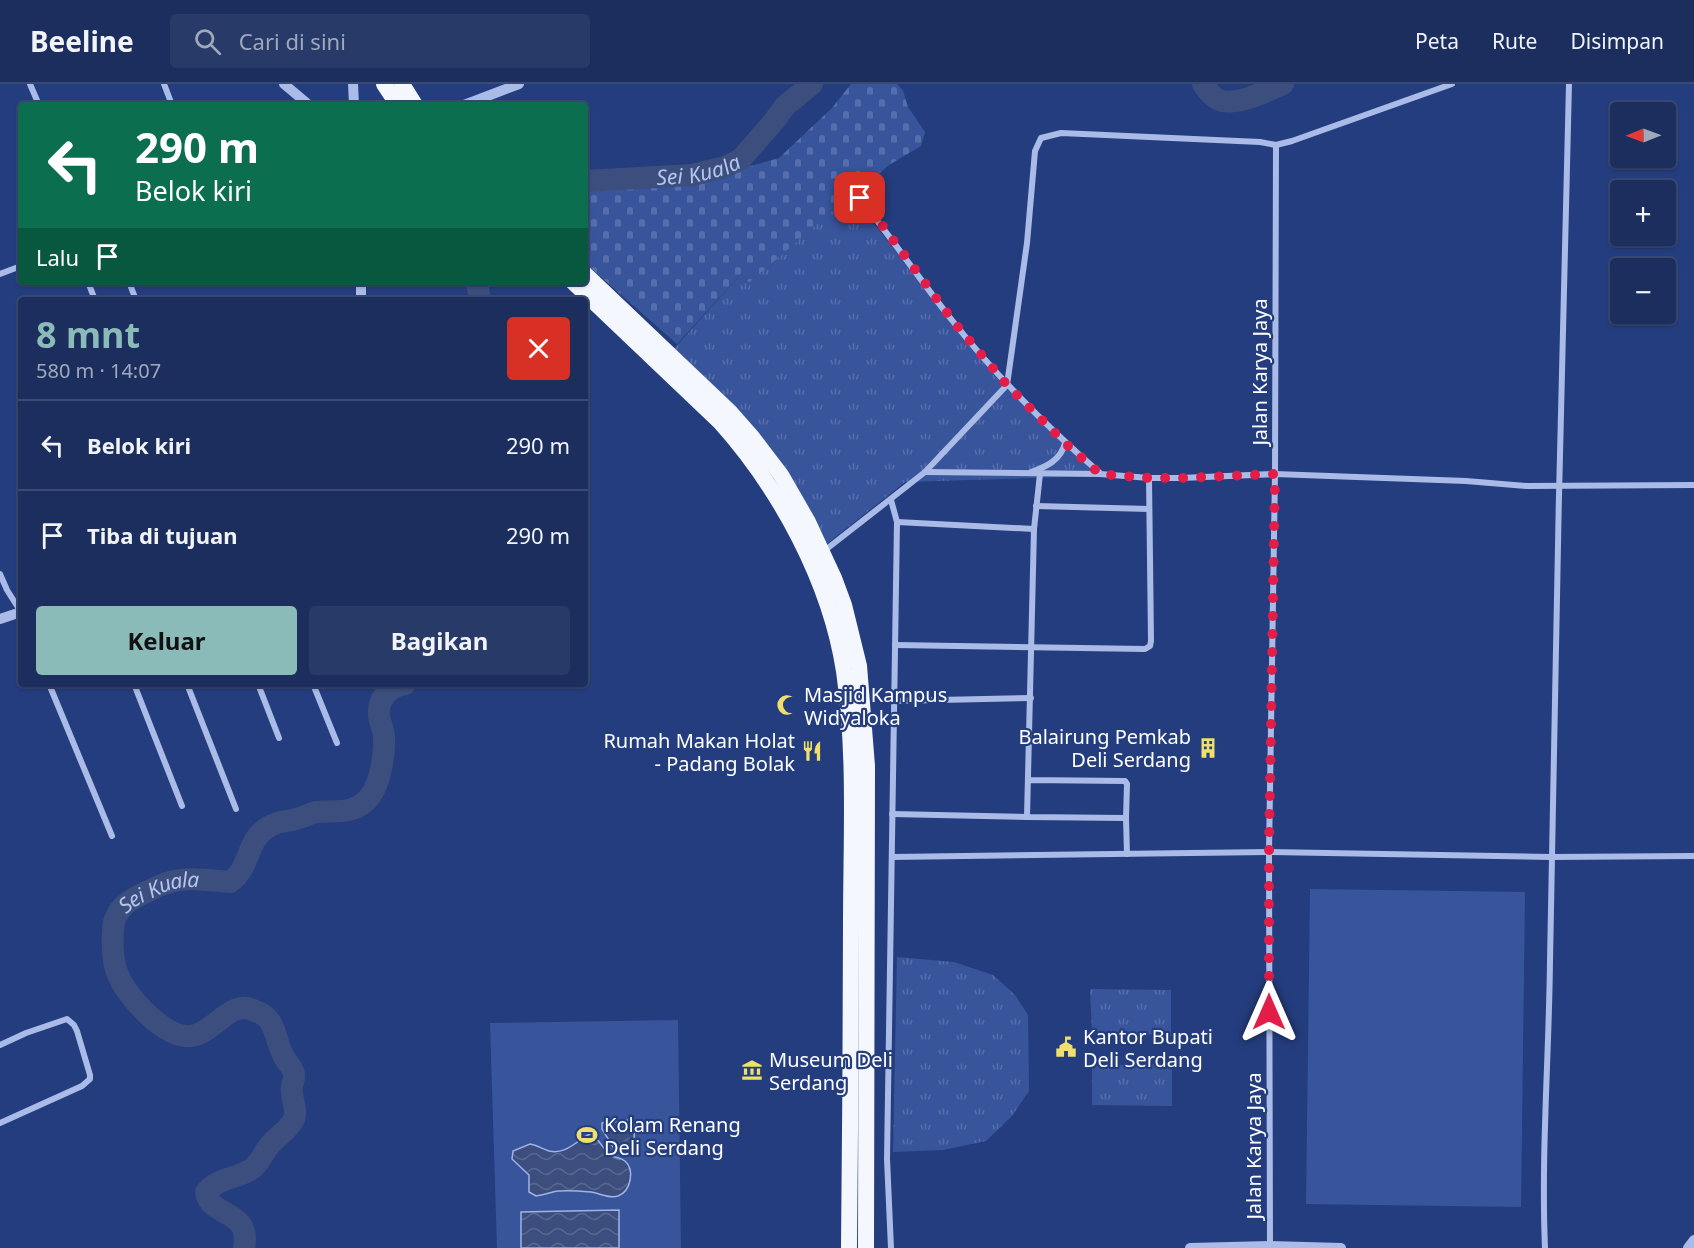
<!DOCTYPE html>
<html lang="id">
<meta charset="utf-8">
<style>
body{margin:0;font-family:"Noto Sans",sans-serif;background:#283a67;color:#f1f3f6;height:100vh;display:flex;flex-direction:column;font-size:22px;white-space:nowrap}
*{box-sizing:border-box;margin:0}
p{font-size:20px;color:#a0a8bc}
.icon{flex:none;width:33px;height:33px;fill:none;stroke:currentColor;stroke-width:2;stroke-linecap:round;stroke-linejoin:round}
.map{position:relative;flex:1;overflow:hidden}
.details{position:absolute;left:18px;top:213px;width:570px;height:390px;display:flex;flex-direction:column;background:#1b2e5e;border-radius:6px;box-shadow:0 2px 4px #0004,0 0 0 2px #394a73}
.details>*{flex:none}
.guide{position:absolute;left:18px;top:18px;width:570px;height:183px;border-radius:6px;box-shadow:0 2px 4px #0004,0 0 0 2px #394a73;background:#0b6e4f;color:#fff;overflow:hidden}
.needle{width:39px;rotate:269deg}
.buttons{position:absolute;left:1610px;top:18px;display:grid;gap:12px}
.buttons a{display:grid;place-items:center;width:66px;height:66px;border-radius:6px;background:#1b2e5e;box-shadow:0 2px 4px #0004,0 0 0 2px #394a73;font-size:30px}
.pin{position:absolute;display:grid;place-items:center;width:51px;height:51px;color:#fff;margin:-26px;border-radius:12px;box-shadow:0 3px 9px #0006}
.me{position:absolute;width:66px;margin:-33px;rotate:0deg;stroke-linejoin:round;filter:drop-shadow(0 0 4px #0008)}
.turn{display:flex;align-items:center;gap:21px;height:126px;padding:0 18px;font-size:27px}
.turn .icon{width:78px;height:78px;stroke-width:2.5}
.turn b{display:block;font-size:42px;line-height:51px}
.then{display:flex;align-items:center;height:57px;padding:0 18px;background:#0003;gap:12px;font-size:22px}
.round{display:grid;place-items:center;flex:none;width:63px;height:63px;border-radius:6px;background:#283a67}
.summary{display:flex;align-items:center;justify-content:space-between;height:102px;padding:0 18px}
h1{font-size:36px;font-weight:700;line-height:45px;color:#8bbbb9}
.button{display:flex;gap:12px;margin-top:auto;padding:12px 18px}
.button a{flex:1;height:69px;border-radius:6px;background:#8bbbb9;color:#111;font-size:24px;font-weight:700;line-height:69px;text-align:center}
.button a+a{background:#283a67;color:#f1f3f6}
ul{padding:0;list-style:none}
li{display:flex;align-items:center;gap:18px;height:90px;padding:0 18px;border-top:2px solid #394a73}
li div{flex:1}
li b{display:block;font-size:22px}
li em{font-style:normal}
header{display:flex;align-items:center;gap:36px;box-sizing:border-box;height:84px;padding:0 30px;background:#1b2e5e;border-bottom:2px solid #394a73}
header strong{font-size:28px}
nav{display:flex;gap:33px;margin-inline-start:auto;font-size:21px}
.search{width:420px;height:54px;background:#283a67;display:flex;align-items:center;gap:15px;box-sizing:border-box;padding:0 21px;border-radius:6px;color:#a0a8bc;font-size:22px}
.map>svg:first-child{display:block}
</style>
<header>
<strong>Beeline</strong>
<div class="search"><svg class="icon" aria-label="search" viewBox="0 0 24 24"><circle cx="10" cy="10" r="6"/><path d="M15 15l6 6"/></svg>Cari di sini</div>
<nav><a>Peta</a><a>Rute</a><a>Disimpan</a></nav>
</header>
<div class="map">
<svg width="1694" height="1164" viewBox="0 0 1694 1164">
<defs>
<pattern id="cemetery-stones" width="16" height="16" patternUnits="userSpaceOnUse" patternTransform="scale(1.5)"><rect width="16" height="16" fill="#38559c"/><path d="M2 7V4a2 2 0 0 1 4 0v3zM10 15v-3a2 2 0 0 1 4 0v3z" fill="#566eab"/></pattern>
<pattern id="park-tufts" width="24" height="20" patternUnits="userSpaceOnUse" patternTransform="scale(1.5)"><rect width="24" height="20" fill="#38559c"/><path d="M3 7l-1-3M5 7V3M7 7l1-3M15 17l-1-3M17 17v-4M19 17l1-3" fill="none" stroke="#566eab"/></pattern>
<pattern id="water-waves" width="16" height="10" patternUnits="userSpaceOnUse" patternTransform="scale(1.5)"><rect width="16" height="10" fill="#3b4e7d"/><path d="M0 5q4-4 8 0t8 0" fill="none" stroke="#586990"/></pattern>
</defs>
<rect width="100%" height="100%" fill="#243d7e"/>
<path fill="url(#cemetery-stones)" d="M 851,0 L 897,0 L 903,7 L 908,23 L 925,48 L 921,62 L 889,81 L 749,199 L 741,190 L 677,260 L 585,179 L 585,103 L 632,101 L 672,97 L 747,83 L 779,74 L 832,24 Z"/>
<g fill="url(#park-tufts)">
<path d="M 851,111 L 1002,300 L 1098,392 L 905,398 L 824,462 L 672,267 L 741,190 L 749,199 Z"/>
<path d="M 897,873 L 954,878 L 993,891 L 1015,911 L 1028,931 L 1029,1007 L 1012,1032 L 986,1057 L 943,1066 L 893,1068 Z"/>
<path d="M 1090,905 L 1171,906 L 1171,952 L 1092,947 Z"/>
<path d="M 1172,979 L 1172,1022 L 1092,1021 L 1092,982 Z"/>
</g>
<g fill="#38559c">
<path d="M 1310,805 L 1525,808 L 1521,1123 L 1306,1120 Z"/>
<path d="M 678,936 L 681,1164 L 497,1164 L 490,939 Z"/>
</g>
<g fill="url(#water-waves)" stroke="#9eb4e7" stroke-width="1.5">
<path d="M 628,1036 L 633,1037 L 635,1041 L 634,1055 L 637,1062 L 637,1066 L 633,1071 L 629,1071 L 622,1066 L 613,1063 L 602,1045 L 602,1039 C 611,1036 619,1040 628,1036 Z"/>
<path d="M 590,1050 C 600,1055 601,1063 609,1070 C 613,1074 620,1073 625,1077 C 635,1086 631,1107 618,1112 C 609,1115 599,1109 591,1108 C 580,1107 569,1106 558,1107 C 551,1108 544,1111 536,1112 L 529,1108 L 529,1091 L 512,1075 L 513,1067 L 530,1060 C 536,1061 543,1065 549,1067 C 566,1071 576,1057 590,1050 Z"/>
<path d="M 619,1126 L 619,1164 L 521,1164 L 521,1128 Z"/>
</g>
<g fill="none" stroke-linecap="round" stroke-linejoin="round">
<g stroke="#3b4e7d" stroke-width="22">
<path d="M 1203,0 C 1207,6 1212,13 1219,16 C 1236,23 1267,7 1283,0"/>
<path id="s1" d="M 585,97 L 692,91 L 725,83 L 741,75 L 775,36 L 785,22 L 812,0"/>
<path d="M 477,198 L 480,216"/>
<path id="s2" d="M 244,1164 C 252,1125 210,1134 206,1108 C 218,1094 235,1095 250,1086 C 259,1081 263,1069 270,1061 C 277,1052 289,1046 294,1035 C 298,1024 290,1014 292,1003 C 292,998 295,996 294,990 C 293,983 286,978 283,971 C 277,960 276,943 267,934 C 264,931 259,928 255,927 C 231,913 214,950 191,952 C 165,955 127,913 118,891 C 112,877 112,861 113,846 C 114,819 139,812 159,802 C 182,791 206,796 230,798 C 254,782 243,751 277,739 C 284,737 292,737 299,734 C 305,733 310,729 316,728 C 336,726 356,732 371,711 C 380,699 385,669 384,654 C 384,646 380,639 379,632 C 377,615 389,603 405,600"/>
</g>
<g stroke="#a9bbe6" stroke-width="6">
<path d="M 30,0 L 39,21"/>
<path d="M 164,0 L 172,21"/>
<path d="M 852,105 C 887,147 917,192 951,235 C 996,292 1046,342 1100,389"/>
<path d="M 0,190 L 21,182"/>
<path d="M 88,198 L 95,216"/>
<path d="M 129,198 L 136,216"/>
<path d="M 925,388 L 1100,390 L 1149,394 L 1181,394 L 1275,390 L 1466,397 L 1527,402 L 1694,401"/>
<path d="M 1031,388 C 1046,383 1061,376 1065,359"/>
<path d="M 891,416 L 897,438"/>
<path d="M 1036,422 L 1149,425"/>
<path d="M 824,467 L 925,388 L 1007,301 L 1027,159 L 1035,67 L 1041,54 L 1061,49 L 1260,58 L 1276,61 L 1292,57 L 1452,0"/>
<path d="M 0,490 L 7,506 L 21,528"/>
<path d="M 895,561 L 1145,565 L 1150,562 L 1151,557 L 1149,394"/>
<path d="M 49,600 L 112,752"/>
<path d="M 134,600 L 182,722"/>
<path d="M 187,600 L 236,725"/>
<path d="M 258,600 L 279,654"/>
<path d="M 313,600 L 337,659"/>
<path d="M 894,617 L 1031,614"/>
<path d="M 1028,696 L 1125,697 L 1127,700 L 1126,734 L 1027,733 L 1034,445 L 1040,390"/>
<path d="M 892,730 L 1027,733"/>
<path d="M 1126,734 L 1127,770"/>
<path d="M 892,773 L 1269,768 L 1551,773 L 1694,772"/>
<path d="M 0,961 L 26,949 L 67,935 L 74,941 L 77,947 L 90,991 L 90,995 L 82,1002 L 0,1039"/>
<path d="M 891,1164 L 887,1075 L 897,438 L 1034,445"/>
<path d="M 1270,1164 L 1269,768 L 1275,390 L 1276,61"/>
<path d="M 1545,1164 C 1541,1069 1549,973 1550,877 C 1554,585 1562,292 1569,0"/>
</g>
<g stroke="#a9bbe6" stroke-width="10">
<path d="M 284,0 L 309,21"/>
<path d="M 353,0 L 354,21"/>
<path d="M 464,21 L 519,0"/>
<path d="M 361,198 L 361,216"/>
<path d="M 0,535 L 21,528"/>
<path d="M 1190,1164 L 1270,1162 L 1341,1164"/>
<path d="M 1688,1164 L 1694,1156"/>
</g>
<g stroke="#f4f7fe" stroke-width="16">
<path d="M 384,0 L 398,21"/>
<path d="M 402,0 L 415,21"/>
<path d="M 585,190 L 730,328 L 752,353 L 781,391 L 808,438 L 834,494 L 844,521 L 859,582 L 867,682 L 866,1164"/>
<path d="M 573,198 L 720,338 C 780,405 830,497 844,587 C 856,671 851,757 851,841 C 851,949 850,1056 849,1164"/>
</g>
</g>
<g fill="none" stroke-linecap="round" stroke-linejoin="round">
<path stroke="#e11d48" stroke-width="10" stroke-dasharray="0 18" d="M 860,114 L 882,141 L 953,237 L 1007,301 L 1065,359 L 1100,390 L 1149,394 L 1181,394 L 1275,390 L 1269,768 L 1269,928"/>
</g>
<defs>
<g id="mosque-bare" transform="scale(1.62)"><path d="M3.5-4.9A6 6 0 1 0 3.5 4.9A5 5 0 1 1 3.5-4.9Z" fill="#f0df6d" stroke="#243d7e" stroke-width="2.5" paint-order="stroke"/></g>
<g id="building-bare" transform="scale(1.62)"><path d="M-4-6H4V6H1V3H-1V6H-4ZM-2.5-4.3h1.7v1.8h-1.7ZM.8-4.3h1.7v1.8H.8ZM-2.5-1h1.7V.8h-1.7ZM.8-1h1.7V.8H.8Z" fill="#f0df6d" stroke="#243d7e" stroke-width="2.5" paint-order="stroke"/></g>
<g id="restaurant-bare" transform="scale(1.62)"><path d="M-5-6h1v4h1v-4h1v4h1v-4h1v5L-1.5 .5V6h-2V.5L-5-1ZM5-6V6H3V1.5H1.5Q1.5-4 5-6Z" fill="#f0df6d" stroke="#243d7e" stroke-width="2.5" paint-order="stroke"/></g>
<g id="civic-bare" transform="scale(1.62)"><path d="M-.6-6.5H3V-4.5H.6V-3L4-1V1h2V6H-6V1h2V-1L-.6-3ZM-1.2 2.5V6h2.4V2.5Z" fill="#f0df6d" stroke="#243d7e" stroke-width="2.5" paint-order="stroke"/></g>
<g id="museum-bare" transform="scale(1.62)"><path d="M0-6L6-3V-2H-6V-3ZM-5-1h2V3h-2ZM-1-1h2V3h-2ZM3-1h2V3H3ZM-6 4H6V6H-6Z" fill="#f0df6d" stroke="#243d7e" stroke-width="2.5" paint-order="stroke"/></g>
<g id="stadium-bare" transform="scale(1.62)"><path d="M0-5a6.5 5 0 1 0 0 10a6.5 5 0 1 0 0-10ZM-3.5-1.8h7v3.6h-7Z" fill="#f0df6d" stroke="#243d7e" stroke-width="2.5" paint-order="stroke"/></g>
</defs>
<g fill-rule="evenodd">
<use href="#mosque-bare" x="787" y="621"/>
<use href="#building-bare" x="1208" y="664"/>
<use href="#restaurant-bare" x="812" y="667"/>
<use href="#civic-bare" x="1066" y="963"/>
<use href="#museum-bare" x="752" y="986"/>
<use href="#stadium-bare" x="587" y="1051"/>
</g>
<g text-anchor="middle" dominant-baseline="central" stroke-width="4.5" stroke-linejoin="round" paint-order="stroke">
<g font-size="20" fill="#fff" stroke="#243d7e">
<text transform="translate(1259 288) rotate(-90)">Jalan Karya Jaya</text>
<text transform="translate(1253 1062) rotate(-90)">Jalan Karya Jaya</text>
</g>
<g font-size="20" fill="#fff" stroke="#243d7e" text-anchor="start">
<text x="804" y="610">Masjid Kampus<tspan x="804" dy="23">Widyaloka</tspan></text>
<text x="1191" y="652" text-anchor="end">Balairung Pemkab<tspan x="1191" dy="23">Deli Serdang</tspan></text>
<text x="795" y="656" text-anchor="end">Rumah Makan Holat<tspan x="795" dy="23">- Padang Bolak</tspan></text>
<text x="1083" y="952">Kantor Bupati<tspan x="1083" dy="23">Deli Serdang</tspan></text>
<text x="769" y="975">Museum Deli<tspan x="769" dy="23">Serdang</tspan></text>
<text x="604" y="1040">Kolam Renang<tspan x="604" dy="23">Deli Serdang</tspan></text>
</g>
<g font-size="21" font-style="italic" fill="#b5c6ed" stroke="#243d7e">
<text stroke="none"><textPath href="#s1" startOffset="114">Sei Kuala</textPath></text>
<text stroke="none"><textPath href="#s2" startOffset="597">Sei Kuala</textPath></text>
</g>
</g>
</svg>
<div class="buttons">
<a><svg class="needle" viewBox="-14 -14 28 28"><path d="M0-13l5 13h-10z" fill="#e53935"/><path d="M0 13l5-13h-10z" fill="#a0a8bc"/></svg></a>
<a>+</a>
<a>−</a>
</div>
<div class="pin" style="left:860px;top:114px;background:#d93025"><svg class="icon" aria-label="arrive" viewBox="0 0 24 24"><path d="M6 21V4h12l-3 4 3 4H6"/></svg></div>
<svg class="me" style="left:1269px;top:928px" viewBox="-20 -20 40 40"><path d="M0-17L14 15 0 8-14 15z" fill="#e11d48" stroke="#fff" stroke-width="4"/></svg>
<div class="guide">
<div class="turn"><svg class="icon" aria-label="left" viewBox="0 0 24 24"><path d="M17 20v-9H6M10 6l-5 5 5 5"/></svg><div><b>290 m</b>Belok kiri</div></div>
<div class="then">Lalu<svg class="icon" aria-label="arrive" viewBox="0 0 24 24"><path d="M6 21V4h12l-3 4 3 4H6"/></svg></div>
</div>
<section class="details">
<div class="summary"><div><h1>8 mnt</h1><p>580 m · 14:07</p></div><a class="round" style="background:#d93025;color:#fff"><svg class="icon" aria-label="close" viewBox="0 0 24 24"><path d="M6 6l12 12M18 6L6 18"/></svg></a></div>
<ul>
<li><svg class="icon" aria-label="left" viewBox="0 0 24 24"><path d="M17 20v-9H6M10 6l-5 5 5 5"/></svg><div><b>Belok kiri</b></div><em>290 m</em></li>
<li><svg class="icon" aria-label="arrive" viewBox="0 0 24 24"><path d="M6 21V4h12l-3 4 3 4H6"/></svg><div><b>Tiba di tujuan</b></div><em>290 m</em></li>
</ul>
<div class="button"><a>Keluar</a><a>Bagikan</a></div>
</section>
</div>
